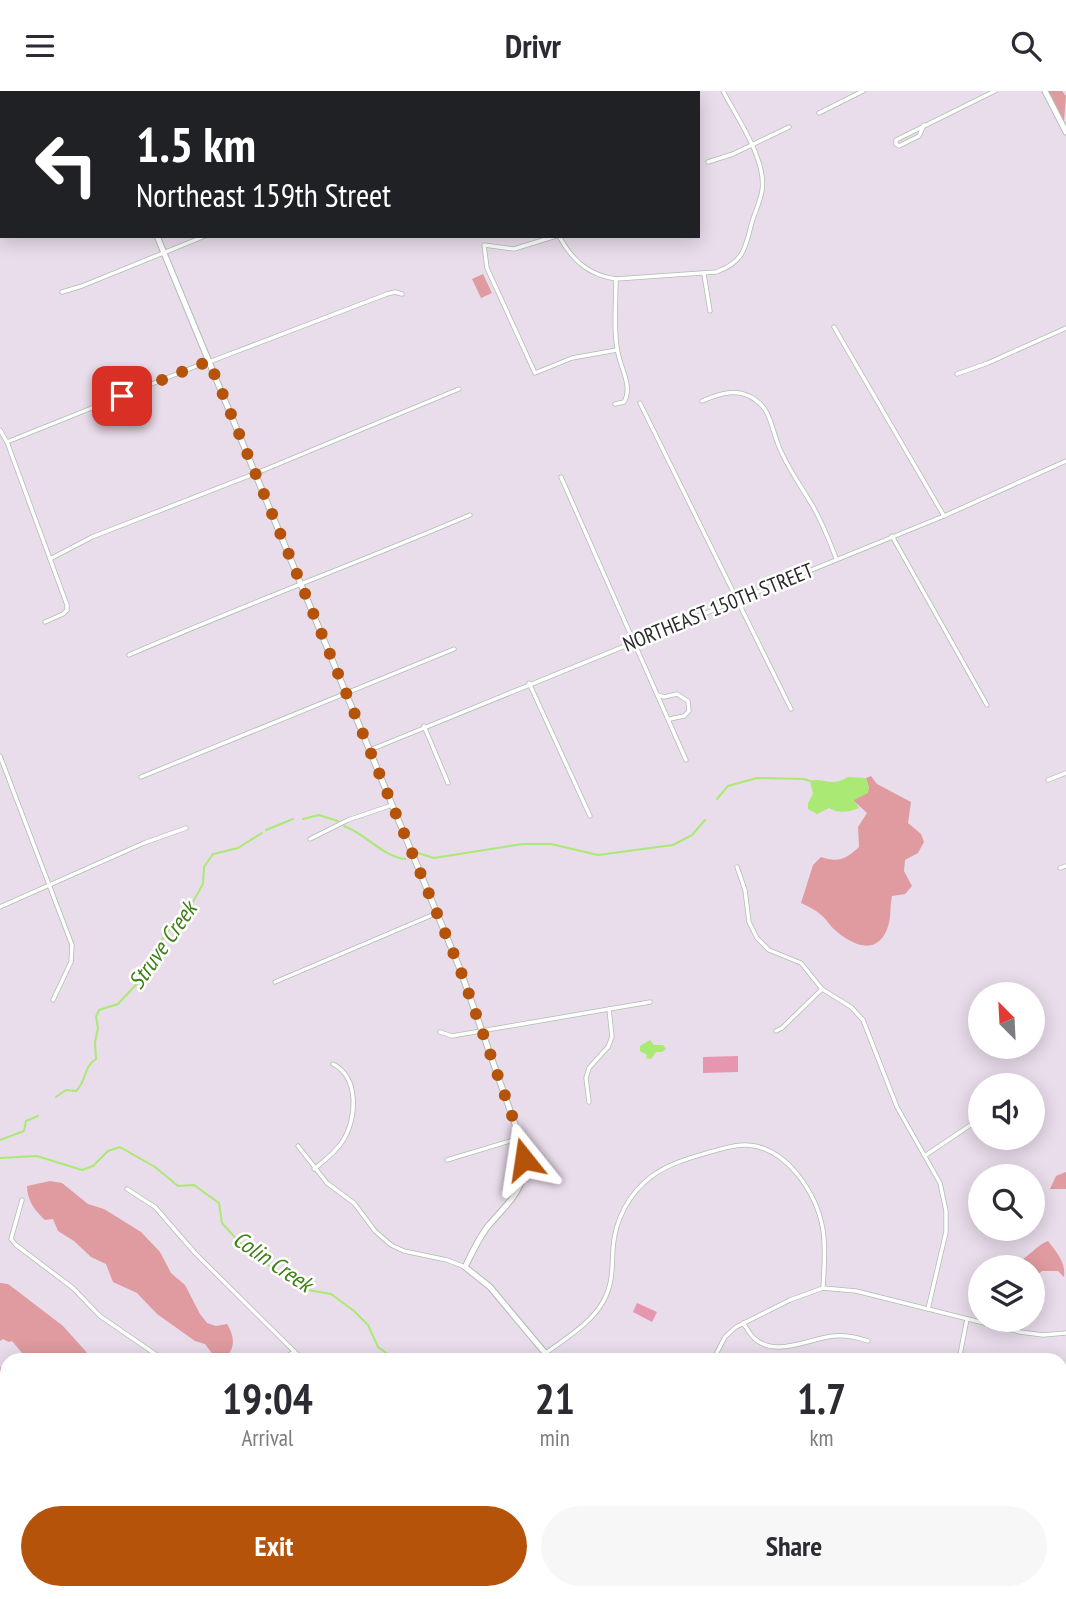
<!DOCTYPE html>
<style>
body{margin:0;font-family:"PT Sans Narrow",sans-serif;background:#f7f7f7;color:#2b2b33;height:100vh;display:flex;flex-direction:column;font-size:26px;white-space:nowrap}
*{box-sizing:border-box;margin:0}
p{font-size:23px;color:#7c7c81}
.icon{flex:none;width:38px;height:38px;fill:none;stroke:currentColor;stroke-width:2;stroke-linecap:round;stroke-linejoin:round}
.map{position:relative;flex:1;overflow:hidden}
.sheet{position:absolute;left:0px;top:1262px;width:1068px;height:247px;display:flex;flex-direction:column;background:#fff;border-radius:21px 21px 0 0;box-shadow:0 4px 18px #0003}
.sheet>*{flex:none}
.banner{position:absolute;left:0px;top:0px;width:700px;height:147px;box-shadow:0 4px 18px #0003;background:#202124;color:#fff;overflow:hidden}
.needle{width:46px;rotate:336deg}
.tools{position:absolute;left:968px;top:891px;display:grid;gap:14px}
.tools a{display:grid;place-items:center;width:77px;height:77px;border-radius:50%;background:#fff;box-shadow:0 4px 18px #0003;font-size:35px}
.pin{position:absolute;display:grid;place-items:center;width:60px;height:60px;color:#fff;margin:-30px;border-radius:14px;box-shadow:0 4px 10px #0006}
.me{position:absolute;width:77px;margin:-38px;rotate:345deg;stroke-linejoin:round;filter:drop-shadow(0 0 5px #0008)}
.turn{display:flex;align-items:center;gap:24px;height:147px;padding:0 21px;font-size:32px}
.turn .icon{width:91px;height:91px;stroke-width:2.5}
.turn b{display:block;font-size:49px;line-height:60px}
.eta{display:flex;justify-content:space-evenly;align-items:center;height:119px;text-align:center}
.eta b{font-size:42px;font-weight:800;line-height:49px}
.action{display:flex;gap:14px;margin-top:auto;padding:14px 21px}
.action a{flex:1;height:80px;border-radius:42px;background:#b45309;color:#fff;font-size:28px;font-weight:800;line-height:80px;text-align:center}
.action a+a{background:#f7f7f7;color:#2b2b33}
header{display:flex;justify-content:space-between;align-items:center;height:91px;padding:0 21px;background:#fff;font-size:32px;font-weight:800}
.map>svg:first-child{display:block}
</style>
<header><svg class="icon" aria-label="menu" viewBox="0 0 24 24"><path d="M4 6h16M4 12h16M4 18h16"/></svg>Drivr<svg class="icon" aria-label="search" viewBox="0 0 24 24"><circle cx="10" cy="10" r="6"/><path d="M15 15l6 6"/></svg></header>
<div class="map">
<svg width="1066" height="1508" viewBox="0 0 1066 1508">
<rect width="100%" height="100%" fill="#e9dceb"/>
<g fill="#df9b9f">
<path d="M 1048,0 L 1062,0 L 1066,5 L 1064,30 Z"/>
<path d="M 483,183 L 492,202 L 481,207 L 472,188 Z"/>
<path d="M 871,685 L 877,693 L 911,711 L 908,732 L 921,743 L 924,751 L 918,762 L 905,769 L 904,780 L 912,795 L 905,803 L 892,805 C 890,814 891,824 889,832 C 880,866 854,856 835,839 C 829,834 826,827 820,823 C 814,818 807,815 801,812 L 813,774 L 821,766 C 838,772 846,768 859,756 L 858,736 L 867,722 L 853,709 L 869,697 L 866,687 Z"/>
<path d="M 1066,1081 L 1066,1098 L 1050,1098 L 1056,1085 Z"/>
<path d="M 50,1090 L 62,1092 L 88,1113 L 104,1118 L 141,1141 L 160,1161 L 171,1182 L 185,1194 L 200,1223 L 207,1232 L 216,1235 L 227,1233 C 235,1246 236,1258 223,1269 L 217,1269 L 205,1253 L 195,1250 L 157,1223 L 137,1202 L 113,1191 L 106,1173 L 91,1166 L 74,1150 L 58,1140 L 53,1128 L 45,1129 C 35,1120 27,1109 27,1095 Z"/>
<path d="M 1048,1150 C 1057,1162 1066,1171 1064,1186 L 1058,1180 L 1042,1180 L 1033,1188 L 1032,1176 L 1018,1176 L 1021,1169 C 1032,1163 1037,1154 1048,1150 Z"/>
<path d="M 0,1192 L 8,1193 L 16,1199 L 63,1235 L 89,1264 L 98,1269 L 28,1269 L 12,1250 L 9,1251 L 3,1248 L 0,1250 Z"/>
<path d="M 0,1275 L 7,1290 L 7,1315 L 0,1319 Z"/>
<path d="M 0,1398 L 7,1413 L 7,1502 L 31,1502 L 33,1508 L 0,1508 Z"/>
<path d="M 107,1502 L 249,1502 L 252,1508 L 107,1508 Z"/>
<path d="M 361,1502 L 476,1502 L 477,1508 L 374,1508 Z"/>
</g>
<g fill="#e697af">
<path d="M 738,965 L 738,981 L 703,982 L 703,966 Z"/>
<path d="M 637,1212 L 657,1221 L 652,1231 L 633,1221 Z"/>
</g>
<g fill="#aae973">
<path d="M 848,686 L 866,687 L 869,697 L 868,702 L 854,709 L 859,717 C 849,721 839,723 829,717 L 817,723 L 808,718 L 808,712 L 813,703 L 810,690 C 825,686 829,697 848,686 Z"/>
<path d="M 650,949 L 654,954 L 663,954 L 666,958 L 662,961 L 656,961 L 651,968 L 646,967 L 647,964 L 640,960 L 640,955 Z"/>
<path d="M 1061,1328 L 1066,1330 L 1066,1379 L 1061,1378 Z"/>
</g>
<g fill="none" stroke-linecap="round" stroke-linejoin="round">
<g stroke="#aae973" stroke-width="2">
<path d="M 439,0 L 441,2"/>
<path d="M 717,708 L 728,695 L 757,687 L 804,688 L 810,690"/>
<path d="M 303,728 L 319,724 L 338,730"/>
<path d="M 344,735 C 366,743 382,765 405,768"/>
<path d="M 266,739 L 293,728"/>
<path d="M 418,762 L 434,767 L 523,753 L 551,753 L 598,764 L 673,754 L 692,744 L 705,729"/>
<path d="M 56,1006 L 66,999 L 76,1000 C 87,990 83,976 96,968 L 95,951 L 98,937 L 96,926 L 99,919 L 118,913 L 146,883 L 154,860 L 171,836 L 182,830 L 203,793 L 204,776 L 213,763 L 238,757 L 262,742"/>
<path d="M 0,1049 L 24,1040 L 26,1030 L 38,1025"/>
<path d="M 0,1067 L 37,1065 L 82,1079 L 93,1075 L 108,1060 L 120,1056 L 155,1076 L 178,1095 L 194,1094 L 219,1112 L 222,1132 L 240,1152 L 263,1171 L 308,1199 L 331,1203 L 354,1220 L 368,1234 L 378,1256 L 396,1269"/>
</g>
<g stroke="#b0bdb1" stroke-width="5">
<g id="street">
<path d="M 481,0 L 482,2"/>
<path d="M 618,0 L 619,2"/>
<path d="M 235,2 L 239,0"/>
<path d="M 819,22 L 863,0"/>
<path d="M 924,34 L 919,45 L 899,55 L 896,53 L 896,49 L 900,47 L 995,0"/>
<path d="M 708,71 L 733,63 L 789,36"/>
<path d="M 556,145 L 514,158 L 484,154 L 487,177 L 535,282 L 572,267 L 617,259"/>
<path d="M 559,145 C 572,169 588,184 616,188 C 616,212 613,239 618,262 C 621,278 633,296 624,311 L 615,313"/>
<path d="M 704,183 L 710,220"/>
<path d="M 616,188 L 716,181 C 744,171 745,158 752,131 C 755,121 760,111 762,100 C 767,69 737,27 723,0"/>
<path d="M 62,201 L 82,195 L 205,145"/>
<path d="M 834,236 L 944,425"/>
<path d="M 209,271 L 387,203 L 395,201 L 402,203"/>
<path d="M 957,283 L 988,272 L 1066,237"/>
<path d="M 702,310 C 721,302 739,296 757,310 C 770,319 772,338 778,353 C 785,373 798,390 809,409 C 821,427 828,447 836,467"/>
<path d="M 640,312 L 791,618"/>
<path d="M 0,339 L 7,351 L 67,514 L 67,519 L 63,523 L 45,531"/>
<path d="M 7,351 L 209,270"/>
<path d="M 561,386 L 686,669"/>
<path d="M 892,445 L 987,614"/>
<path d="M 50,468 L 92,446 L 259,381 L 459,298"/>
<path d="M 129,564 C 242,515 357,472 470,424"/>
<path d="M 529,592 L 590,725"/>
<path d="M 658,604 L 664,606 L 677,603 L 688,610 L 689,620 L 684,625 L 670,628"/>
<path d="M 424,635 L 448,692"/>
<path d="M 370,659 L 944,425 L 1066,370"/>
<path d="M 0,665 L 72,854 L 71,871 L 53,909"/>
<path d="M 141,686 L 454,558"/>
<path d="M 1048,689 L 1066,682"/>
<path d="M 310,748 L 348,729 L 392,714"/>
<path d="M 737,776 L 745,799 L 749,831 L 757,847 L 769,859 L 801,872 L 822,898 L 851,916 L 863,929 L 897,1016 L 940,1092 L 946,1120 L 946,1141 L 928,1218"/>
<path d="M 1060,777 L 1066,775"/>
<path d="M 0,816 L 144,752 L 186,737"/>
<path d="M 275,891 L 437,822"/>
<path d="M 776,940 L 782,937 L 822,898"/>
<path d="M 440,941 L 452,945 L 650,911"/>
<path d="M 589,1011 L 586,987 L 589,977 L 608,956 L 612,946 L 609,918"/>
<path d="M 298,1055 L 327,1092 L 354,1112 L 375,1140 L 391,1154 L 404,1160 L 447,1169 L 465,1176"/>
<path d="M 926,1064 L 972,1033"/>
<path d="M 447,1069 L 520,1047"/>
<path d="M 314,1078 C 324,1070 335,1062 342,1051 C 357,1029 360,987 333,973"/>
<path d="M 127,1098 L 155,1116 L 196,1163 L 303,1269"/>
<path d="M 22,1109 L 11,1148 L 16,1154 L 73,1197 L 100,1225 L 164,1269"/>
<path d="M 743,1232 C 746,1236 749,1242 753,1246 C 774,1268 810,1247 834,1245 C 846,1244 856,1246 868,1250"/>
<path d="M 546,1262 C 566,1247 592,1232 604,1209 C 613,1192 612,1176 613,1157 C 615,1129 629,1102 652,1085 C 670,1072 690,1067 710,1061 C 722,1058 734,1053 747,1054 C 787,1056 817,1103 823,1139 C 826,1158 824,1178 823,1197"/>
<path d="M 280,1269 L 294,1261"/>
<path d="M 713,1269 L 725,1246 L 736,1236 L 790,1209 L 823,1197 L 856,1200 L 1020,1241 L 1043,1244 L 1066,1242"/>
<path d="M 959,1269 L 967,1228"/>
<path d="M 1060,1429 L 1066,1428"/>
<path d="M 67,1502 L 69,1508"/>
<path d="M 312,1502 L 316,1508"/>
<path d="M 519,1502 L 522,1508"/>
<path d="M 649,1502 L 651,1508"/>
<path d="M 301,1508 L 302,1502"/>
<path d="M 762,1508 L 772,1502"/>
<path d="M 860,1508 L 876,1502"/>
</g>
</g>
<g stroke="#b0bdb1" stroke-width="7">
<g id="secondary">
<path d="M 94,0 L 97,2"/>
<path d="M 1045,0 L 1066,41"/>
<path d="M 80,2 L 84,0"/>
<path d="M 0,34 L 2,33"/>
<path d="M 157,145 L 460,878 L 522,1053 C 531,1094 513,1106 489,1134 C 479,1146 472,1162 465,1176 L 490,1196 L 551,1269"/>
<path d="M 817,1502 L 820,1508"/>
</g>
</g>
<use href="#street" stroke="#fff" stroke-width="3.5"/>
<use href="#secondary" stroke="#fff" stroke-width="5"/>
</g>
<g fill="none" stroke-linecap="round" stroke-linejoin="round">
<path stroke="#b45309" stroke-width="12" stroke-dasharray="0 21.6" d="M 122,305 L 209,270 L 460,878 L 520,1047 L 524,1068"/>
</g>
<g text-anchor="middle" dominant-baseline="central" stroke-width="5" stroke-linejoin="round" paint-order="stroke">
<g font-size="21" fill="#2a2a2a" stroke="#fff">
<text transform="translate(718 516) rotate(-22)">NORTHEAST 150TH STREET</text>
</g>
<g font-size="23" font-style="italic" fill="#3d8013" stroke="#fff">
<text transform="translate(162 854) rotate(-55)">Struve Creek</text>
<text transform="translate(273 1170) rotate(34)">Colin Creek</text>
</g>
</g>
</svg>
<div class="tools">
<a><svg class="needle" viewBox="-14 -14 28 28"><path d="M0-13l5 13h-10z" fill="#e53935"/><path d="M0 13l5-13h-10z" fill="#7c7c81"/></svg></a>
<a><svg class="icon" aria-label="sound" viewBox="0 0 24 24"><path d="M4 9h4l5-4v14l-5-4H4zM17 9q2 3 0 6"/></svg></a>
<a><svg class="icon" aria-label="search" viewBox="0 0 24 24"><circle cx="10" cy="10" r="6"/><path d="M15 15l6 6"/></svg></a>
<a><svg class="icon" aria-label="layers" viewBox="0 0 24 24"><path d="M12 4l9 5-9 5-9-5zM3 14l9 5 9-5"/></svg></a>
</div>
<div class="pin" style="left:122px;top:305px;background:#d93025"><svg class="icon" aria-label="arrive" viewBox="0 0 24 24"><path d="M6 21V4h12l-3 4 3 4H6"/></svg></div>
<svg class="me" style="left:524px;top:1068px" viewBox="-20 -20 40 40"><path d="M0-17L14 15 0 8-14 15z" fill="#b45309" stroke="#fff" stroke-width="4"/></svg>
<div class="banner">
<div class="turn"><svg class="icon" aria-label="left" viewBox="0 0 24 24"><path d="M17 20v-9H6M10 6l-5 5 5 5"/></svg><div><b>1.5 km</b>Northeast 159th Street</div></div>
</div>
<section class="sheet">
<div class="eta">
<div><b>19:04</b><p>Arrival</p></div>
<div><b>21</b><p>min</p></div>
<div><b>1.7</b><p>km</p></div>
</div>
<div class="action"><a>Exit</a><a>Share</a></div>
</section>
</div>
